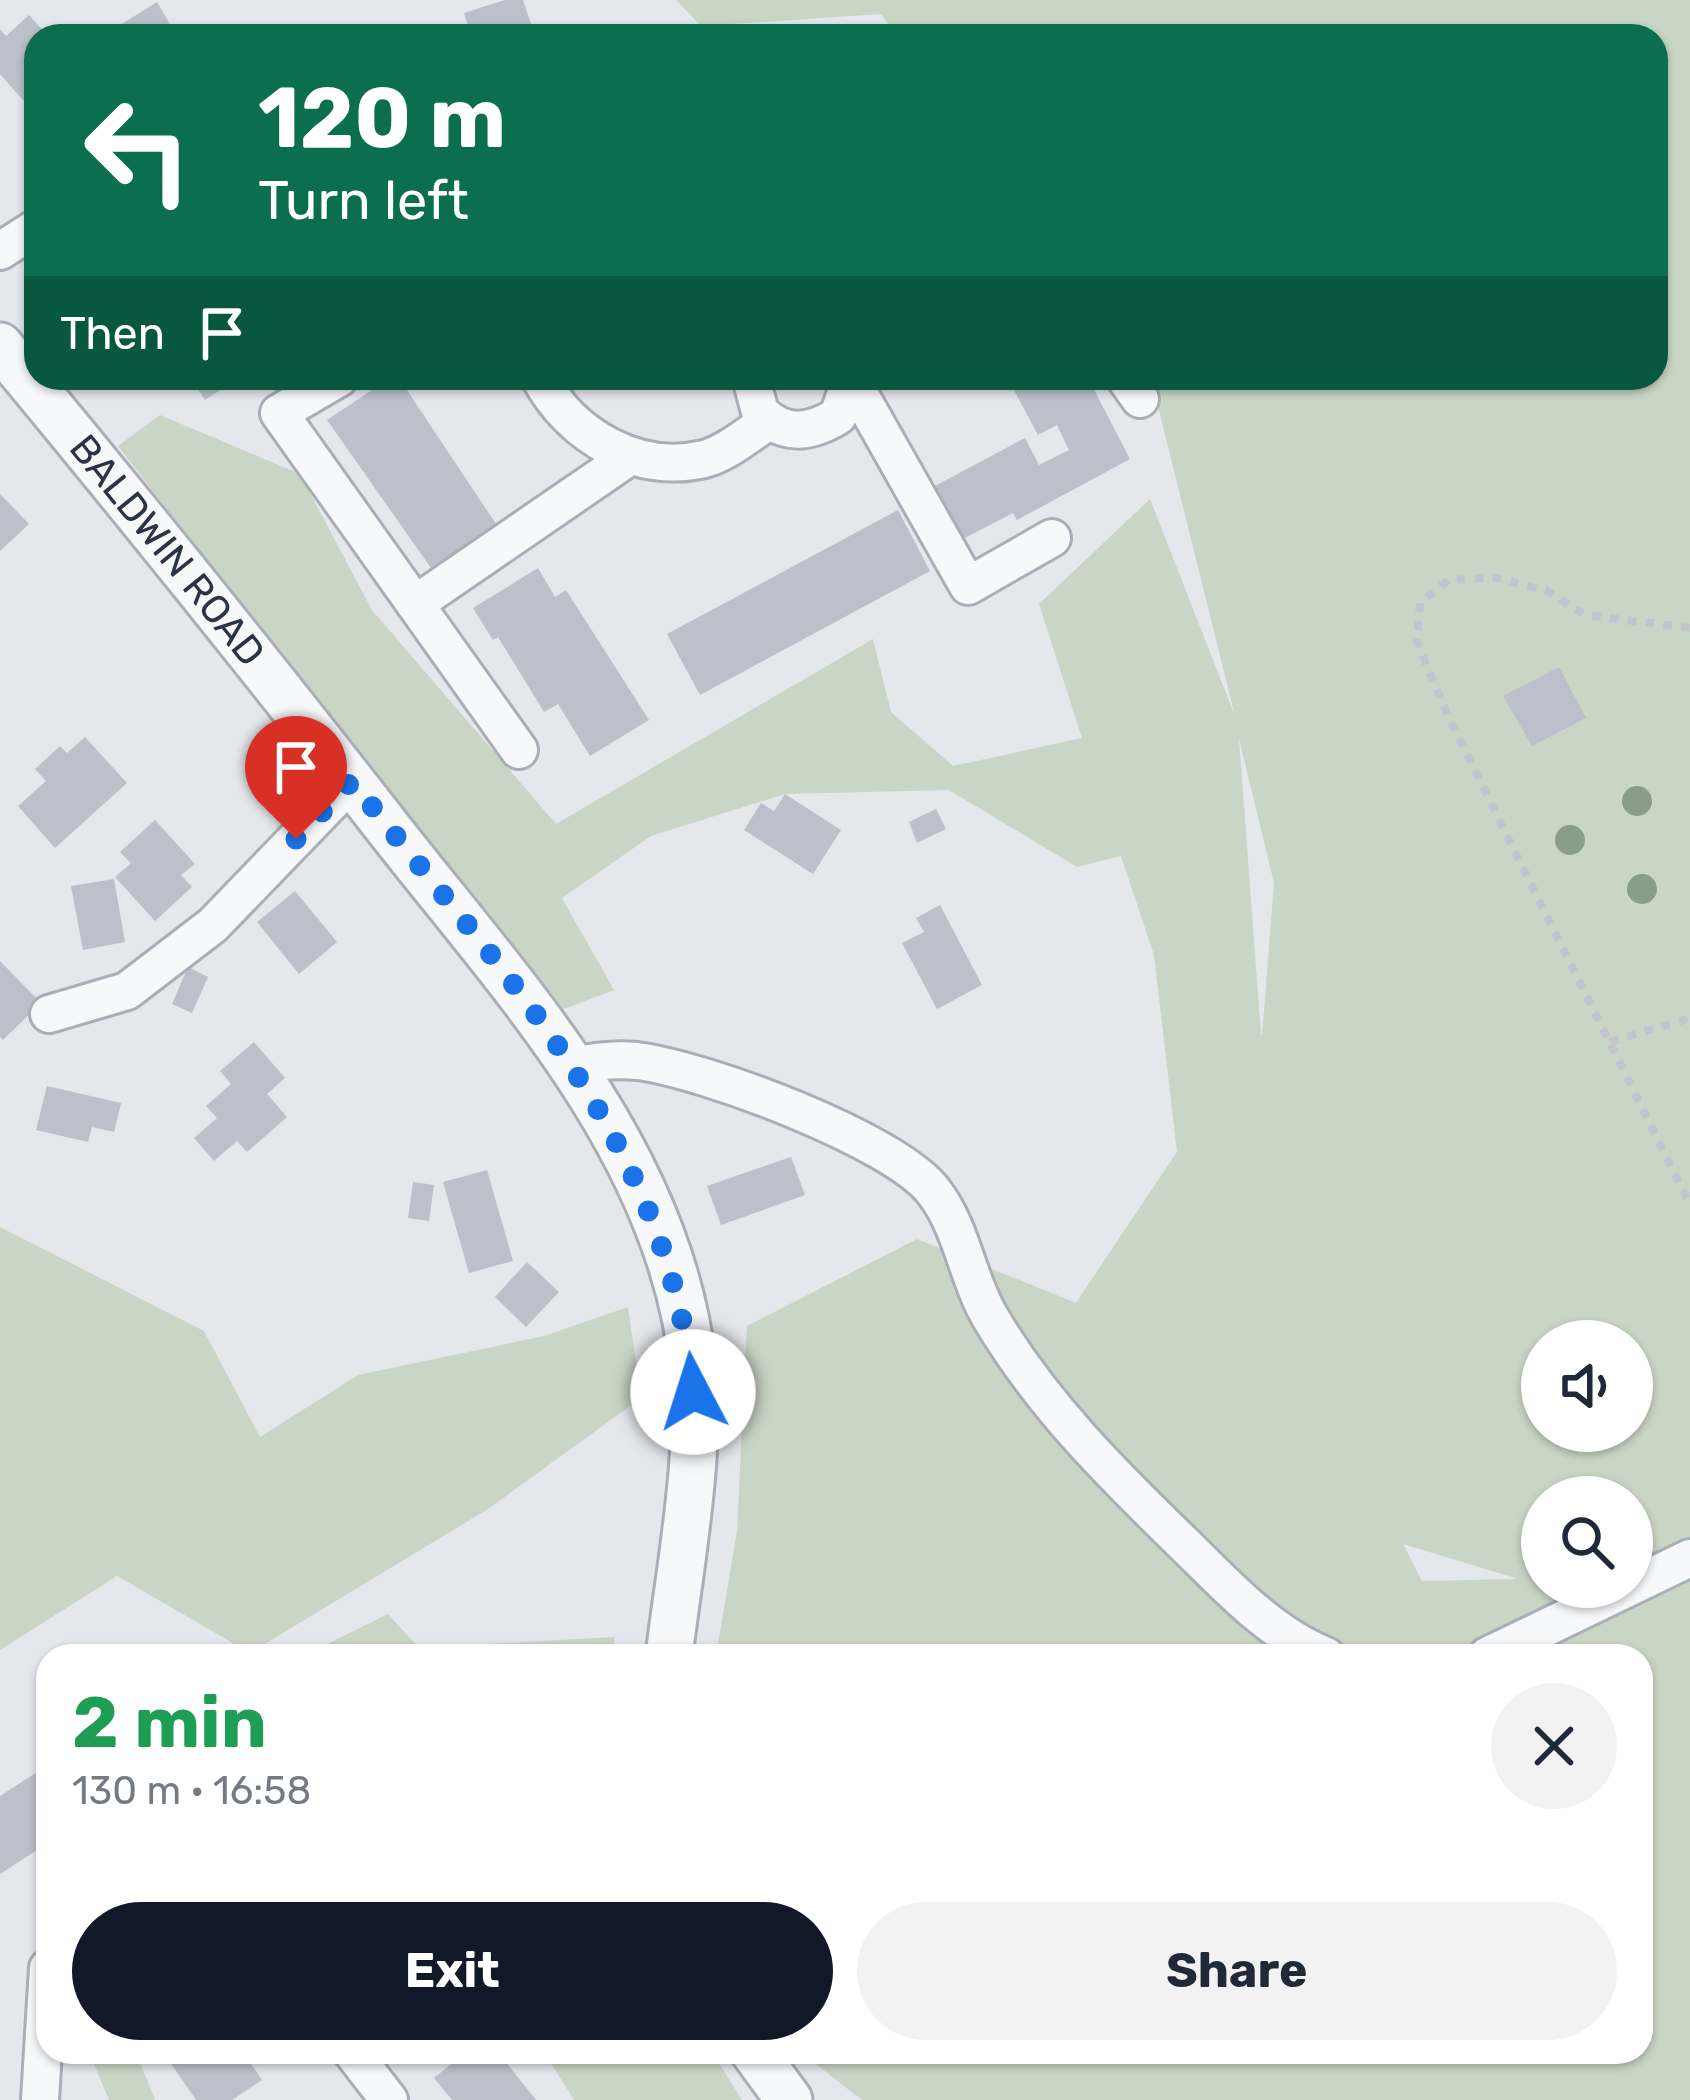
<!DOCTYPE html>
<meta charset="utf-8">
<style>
body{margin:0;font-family:Rubik,sans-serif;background:#f2f2f3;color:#1f2937;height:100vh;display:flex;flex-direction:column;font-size:45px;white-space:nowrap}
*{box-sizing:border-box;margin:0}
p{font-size:39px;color:#747a83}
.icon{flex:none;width:66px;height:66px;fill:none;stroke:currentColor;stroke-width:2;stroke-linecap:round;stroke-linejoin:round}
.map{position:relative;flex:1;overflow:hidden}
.details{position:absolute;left:36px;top:1644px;width:1617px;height:420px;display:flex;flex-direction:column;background:#fff;border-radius:36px;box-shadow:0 3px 9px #0004}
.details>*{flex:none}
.guide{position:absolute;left:24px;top:24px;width:1644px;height:366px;border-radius:36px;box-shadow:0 3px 9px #0004;background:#0b6e4f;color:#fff;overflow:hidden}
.buttons{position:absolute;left:1521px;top:1320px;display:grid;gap:24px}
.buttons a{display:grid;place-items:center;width:132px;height:132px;border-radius:50%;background:#fff;box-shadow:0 3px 9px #0004;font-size:60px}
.pin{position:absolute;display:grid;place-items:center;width:102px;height:102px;color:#fff;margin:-123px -51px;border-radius:50% 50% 50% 0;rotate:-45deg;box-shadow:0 0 12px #0007}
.pin .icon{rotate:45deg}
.me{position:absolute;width:132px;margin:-66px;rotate:355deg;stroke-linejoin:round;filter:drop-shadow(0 0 9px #0008)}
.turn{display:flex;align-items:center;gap:42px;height:252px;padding:0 36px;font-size:54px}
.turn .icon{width:156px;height:156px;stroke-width:2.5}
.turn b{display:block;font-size:84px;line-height:102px}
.then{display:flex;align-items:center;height:114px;padding:0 36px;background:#0003;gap:24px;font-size:45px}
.round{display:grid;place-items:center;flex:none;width:126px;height:126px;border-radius:63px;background:#f2f2f3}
.headline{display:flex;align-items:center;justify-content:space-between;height:204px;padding:0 36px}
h1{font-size:72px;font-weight:700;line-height:90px;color:#1e9e55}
.primary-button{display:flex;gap:24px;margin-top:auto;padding:24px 36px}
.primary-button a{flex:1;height:138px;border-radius:72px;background:#111827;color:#fff;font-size:48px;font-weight:700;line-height:138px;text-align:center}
.primary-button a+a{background:#f2f2f3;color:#1f2937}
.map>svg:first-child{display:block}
</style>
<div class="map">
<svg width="1690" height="2100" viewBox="0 0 1690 2100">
<rect width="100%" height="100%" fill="#e4e7ec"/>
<g fill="#c9d6c5" fill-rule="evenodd">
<path d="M 676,0 L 1690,0 L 1690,2100 L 862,2100 L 817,2065 L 810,2052 L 1641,2052 L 1641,1656 L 716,1656 L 737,1531 L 747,1326 L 917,1239 L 1076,1303 L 1177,1152 L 1154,955 L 1121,856 L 1077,867 L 949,790 L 785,794 L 651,836 L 562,898 L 614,990 L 556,1012 L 118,446 L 160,415 L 300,474 L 372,610 L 556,824 L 873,639 L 891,712 L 953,766 L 1082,738 L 1039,604 L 1150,499 L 1235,716 L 1151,378 L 1656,378 L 1656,36 L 898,36 L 881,14 L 701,26 ZM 1239,739 L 1274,883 L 1262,1035 L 1261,1034 ZM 1542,1341 L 1632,1341 L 1632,1431 L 1542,1431 ZM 1542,1497 L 1632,1497 L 1632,1587 L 1542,1587 ZM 1403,1544 L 1515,1578 L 1516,1579 L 1422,1581 Z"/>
<path d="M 0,1227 L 204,1331 L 260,1437 L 358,1375 L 544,1336 L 628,1307 L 641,1398 L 488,1509 L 250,1653 L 117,1576 L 0,1650 Z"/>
<path d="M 388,1614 L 426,1656 L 303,1656 Z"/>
<path d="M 614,1637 L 614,1656 L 476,1656 L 488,1644 Z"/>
<path d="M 89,2052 L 141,2065 L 155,2100 L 109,2100 Z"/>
<path d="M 544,2052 L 712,2052 L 742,2100 L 574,2100 Z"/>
</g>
<g fill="#bbc0ca">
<path d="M 505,0 L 523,0 L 535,36 L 471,36 L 464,13 Z"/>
<path d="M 157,2 L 177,36 L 122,36 L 117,27 Z"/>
<path d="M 29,15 L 48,36 L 36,36 L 36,102 L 30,108 L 0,74 L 0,29 L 6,36 Z"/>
<path d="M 191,378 L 239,378 L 205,400 Z"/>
<path d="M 390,378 L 399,378 L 496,524 L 431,568 L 327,420 Z"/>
<path d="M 987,378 L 1088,378 L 1130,459 L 1017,520 L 1013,513 L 963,539 L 935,486 L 1025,438 L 1039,465 L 1069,450 L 1057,425 L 1038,435 L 1008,379 L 992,388 Z"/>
<path d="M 0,494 L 29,524 L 0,551 Z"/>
<path d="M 898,510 L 930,571 L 700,695 L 667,634 Z"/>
<path d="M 538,568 L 555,597 L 566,590 L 649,720 L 590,756 L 558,704 L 544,712 L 498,637 L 493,640 L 473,608 Z"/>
<path d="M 1559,667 L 1586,718 L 1532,746 L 1503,696 Z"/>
<path d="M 85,737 L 127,783 L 55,848 L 18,806 L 46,781 L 35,769 L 60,746 L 67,753 Z"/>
<path d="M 785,794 L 841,830 L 813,874 L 744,830 L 761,803 L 774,811 Z"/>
<path d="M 936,809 L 946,829 L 917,843 L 909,822 Z"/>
<path d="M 155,820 L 195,864 L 181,875 L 192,887 L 155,921 L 115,877 L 131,863 L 120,852 Z"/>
<path d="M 114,879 L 125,942 L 83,950 L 71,886 Z"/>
<path d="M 295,891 L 337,942 L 299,974 L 257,922 Z"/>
<path d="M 940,905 L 982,985 L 937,1009 L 902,943 L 924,932 L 916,918 Z"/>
<path d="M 0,961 L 41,1003 L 3,1040 L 0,1037 Z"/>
<path d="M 188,967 L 208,977 L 192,1013 L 172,1004 Z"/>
<path d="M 254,1042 L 285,1078 L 267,1094 L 287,1117 L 247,1152 L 237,1141 L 214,1161 L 194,1138 L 217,1118 L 206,1106 L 231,1084 L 220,1071 Z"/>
<path d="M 47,1086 L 121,1103 L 114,1132 L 92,1127 L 88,1142 L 36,1130 Z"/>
<path d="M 791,1157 L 805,1195 L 721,1225 L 707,1186 Z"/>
<path d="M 487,1170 L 513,1261 L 469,1273 L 443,1182 Z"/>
<path d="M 413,1182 L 434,1185 L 429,1221 L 408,1218 Z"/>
<path d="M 527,1262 L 559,1292 L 526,1327 L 495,1297 Z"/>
<path d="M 48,1765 L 48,1843 L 0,1874 L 0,1796 Z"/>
<path d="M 163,2052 L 243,2052 L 262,2080 L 232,2100 L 196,2100 Z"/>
<path d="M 466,2052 L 498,2052 L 536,2100 L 452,2100 L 434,2078 Z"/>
</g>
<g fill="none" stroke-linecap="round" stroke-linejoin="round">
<g stroke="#a9aeb7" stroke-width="42">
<g id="minor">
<path d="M 0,251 L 36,228"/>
<path d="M 339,378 L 279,413 L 519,750"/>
<path d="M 540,378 C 571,436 638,475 704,459 C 727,453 750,433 769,421"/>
<path d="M 751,378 L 760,412 C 785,437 810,433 838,416 L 851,378"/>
<path d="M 1125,378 L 1140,399"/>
<path d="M 851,379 L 968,586 L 1052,538"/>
<path d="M 415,604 L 629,457"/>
<path d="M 49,1014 L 127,991 L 213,925 L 352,781"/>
<path d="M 574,1066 C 596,1061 615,1059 637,1061 C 703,1069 895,1140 934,1192 C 962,1228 967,1278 990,1317 C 1042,1405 1111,1473 1184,1544 C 1226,1585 1270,1634 1326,1656"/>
<path d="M 1487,1656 L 1690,1558"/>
<path d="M 352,2052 L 389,2100"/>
<path d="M 40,2100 L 48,1968"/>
</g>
</g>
<g stroke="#a9aeb7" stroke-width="51">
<g id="tertiary">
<path id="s1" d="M 0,346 C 132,505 261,665 388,828 C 506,979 647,1127 686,1321 C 708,1430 682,1548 669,1656"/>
<path d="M 754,2052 L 789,2100"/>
</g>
</g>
<g stroke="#c2c5cb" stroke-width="8" stroke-dasharray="9 9" stroke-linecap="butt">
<path d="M 1690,628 L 1585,615 L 1547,591 L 1498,578 L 1448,580 L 1420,603 L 1417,642 L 1449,719 L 1690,1205"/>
<path d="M 1610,1042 L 1690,1018"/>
</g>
<use href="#minor" stroke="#f7f8fa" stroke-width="36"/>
<use href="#tertiary" stroke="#f7f8fa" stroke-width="45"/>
</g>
<g fill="#899d89">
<circle cx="1637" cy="801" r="15"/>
<circle cx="1570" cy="840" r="15"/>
<circle cx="1642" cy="889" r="15"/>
</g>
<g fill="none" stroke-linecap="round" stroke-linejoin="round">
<path stroke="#1a73e8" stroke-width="21" stroke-dasharray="0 37.8" d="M 296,839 L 352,781 C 501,972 669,1139 693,1392"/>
</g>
<g text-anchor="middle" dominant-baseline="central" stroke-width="10" stroke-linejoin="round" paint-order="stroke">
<g font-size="39" fill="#2b3445" stroke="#f4f6f9">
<text stroke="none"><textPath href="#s1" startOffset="264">BALDWIN ROAD</textPath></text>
</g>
</g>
</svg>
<div class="buttons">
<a><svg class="icon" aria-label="sound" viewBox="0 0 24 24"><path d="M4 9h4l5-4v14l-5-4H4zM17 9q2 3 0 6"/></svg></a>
<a><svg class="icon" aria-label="search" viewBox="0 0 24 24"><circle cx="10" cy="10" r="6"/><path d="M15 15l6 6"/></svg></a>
</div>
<div class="pin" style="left:296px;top:839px;background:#d93025"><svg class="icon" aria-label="arrive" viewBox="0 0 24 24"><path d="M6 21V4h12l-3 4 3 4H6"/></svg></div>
<svg class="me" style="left:693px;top:1392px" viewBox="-20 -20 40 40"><circle r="19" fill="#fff"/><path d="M0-13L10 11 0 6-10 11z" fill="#1a73e8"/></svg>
<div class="guide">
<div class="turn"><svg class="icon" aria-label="left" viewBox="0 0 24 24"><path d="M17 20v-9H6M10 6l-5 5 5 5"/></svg><div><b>120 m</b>Turn left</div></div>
<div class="then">Then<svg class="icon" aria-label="arrive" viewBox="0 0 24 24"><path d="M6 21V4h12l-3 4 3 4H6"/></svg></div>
</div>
<section class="details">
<div class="headline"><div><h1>2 min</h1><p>130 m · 16:58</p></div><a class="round"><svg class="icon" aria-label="close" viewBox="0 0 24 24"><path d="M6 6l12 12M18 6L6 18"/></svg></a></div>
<div class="primary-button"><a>Exit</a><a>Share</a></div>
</section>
</div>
